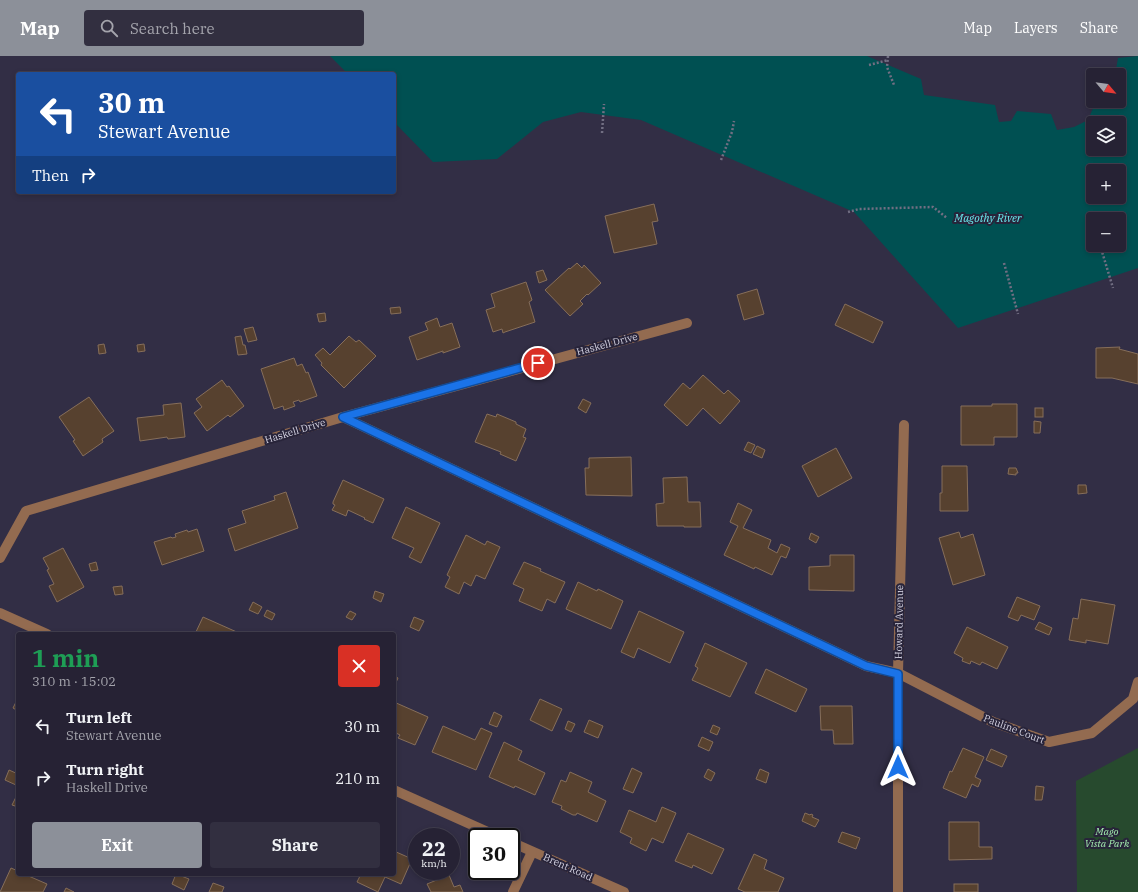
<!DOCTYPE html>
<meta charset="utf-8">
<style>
body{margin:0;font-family:"IBM Plex Serif",serif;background:#322f40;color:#f1f3f6;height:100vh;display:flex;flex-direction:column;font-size:15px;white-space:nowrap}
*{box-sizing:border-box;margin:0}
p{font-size:13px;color:#a4a4ac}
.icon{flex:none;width:22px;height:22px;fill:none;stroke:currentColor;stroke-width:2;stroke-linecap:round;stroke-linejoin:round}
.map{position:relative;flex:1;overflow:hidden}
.details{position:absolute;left:16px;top:576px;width:380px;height:244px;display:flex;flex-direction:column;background:#262234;border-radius:4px;box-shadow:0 2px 6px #0003,0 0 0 1px #423f4f}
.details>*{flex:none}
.hud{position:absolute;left:16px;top:16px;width:380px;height:122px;border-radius:4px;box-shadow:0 2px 6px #0003,0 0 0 1px #423f4f;background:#1a4fa0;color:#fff;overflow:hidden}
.needle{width:26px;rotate:119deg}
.fabs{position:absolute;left:1086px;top:12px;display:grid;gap:8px}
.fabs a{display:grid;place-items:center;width:40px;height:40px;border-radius:4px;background:#262234;box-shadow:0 2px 6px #0003,0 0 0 1px #423f4f;font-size:20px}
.speed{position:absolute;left:408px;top:772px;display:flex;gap:8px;font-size:20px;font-weight:700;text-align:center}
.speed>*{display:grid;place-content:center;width:52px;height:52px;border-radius:50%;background:#262234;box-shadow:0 2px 6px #0003,0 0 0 1px #423f4f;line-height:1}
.speed small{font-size:10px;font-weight:400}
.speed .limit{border:2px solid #111;border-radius:6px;background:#fff;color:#111}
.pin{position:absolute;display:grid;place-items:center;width:34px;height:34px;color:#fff;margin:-17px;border:2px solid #fff;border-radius:50%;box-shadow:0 1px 4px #0007}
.me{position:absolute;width:44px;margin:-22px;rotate:0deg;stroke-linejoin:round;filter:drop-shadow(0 0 3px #0008)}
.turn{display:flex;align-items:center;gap:14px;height:84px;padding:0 16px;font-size:18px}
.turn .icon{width:52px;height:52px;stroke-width:2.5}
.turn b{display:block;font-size:28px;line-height:34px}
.then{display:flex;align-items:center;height:38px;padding:0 16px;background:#0003;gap:8px;font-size:15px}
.round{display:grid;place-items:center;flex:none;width:42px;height:42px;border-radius:4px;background:#322f40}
.headline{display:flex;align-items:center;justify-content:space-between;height:68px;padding:0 16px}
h1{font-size:24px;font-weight:800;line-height:30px;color:#1e9e55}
.primary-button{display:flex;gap:8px;margin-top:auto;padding:8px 16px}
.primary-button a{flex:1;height:46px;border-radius:4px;background:#8c9099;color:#fff;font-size:16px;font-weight:800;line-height:46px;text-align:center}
.primary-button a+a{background:#322f40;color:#f1f3f6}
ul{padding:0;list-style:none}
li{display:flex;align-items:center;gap:12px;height:52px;padding:0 16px}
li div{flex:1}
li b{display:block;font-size:15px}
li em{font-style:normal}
header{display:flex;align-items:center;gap:24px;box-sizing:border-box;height:56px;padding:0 20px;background:#8c9099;color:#fff}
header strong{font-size:19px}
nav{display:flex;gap:22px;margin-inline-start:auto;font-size:14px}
.search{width:280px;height:36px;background:#322f40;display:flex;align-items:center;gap:10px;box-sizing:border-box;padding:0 14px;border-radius:4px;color:#a4a4ac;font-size:15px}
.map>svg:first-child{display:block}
</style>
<header>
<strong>Map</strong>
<div class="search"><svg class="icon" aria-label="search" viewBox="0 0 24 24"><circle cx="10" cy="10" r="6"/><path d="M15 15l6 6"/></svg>Search here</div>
<nav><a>Map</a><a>Layers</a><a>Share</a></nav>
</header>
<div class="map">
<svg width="1138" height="836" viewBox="0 0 1138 836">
<rect width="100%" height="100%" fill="#322e45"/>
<path fill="#274a2e" d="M 1138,692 L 1138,836 L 1077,836 L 1076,725 Z"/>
<path fill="#005052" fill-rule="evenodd" d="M 330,0 L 867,0 L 921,23 L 924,39 L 995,49 L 999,66 L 1011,65 L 1017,55 L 1051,58 L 1057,74 L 1074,71 L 1088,64 L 1096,45 L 1119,45 L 1119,19 L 1115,19 L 1118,2 L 1138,0 L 1138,212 L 958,272 L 854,156 L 641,64 L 581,56 L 543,66 L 497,103 L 433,106 L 394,66 L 394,18 L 348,18 ZM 1093,67 L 1119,67 L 1119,93 L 1093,93 ZM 1093,115 L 1119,115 L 1119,141 L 1093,141 ZM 1093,163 L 1119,163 L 1119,189 L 1093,189 Z"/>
<g fill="#57412f" stroke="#866e5a">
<path d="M 654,148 L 658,165 L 652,166 L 657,188 L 614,197 L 605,160 Z"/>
<path d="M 577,207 L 582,212 L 584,209 L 601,227 L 588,239 L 587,238 L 580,245 L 583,248 L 570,260 L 545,234 L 569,212 L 570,213 Z"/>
<path d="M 543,214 L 547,224 L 539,227 L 536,216 Z"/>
<path d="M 526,226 L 532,244 L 529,246 L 535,266 L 505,276 L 503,277 L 502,273 L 493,276 L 486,254 L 495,251 L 491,238 Z"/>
<path d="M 757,233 L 764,258 L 744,264 L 737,239 Z"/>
<path d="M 845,248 L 883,266 L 873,287 L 835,269 Z"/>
<path d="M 400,251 L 401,257 L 391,258 L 390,252 Z"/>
<path d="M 325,257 L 326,265 L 319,266 L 317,258 Z"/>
<path d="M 437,262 L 440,271 L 452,267 L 460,291 L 443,297 L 443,295 L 417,304 L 409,281 L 428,274 L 425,267 Z"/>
<path d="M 253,271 L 257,284 L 248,286 L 244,273 Z"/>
<path d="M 241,280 L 243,289 L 245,289 L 247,298 L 238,299 L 235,281 Z"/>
<path d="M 349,280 L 356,286 L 359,284 L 376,300 L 344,332 L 321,309 L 322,307 L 315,299 L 323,292 L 330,299 Z"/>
<path d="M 104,288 L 106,297 L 99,298 L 98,289 Z"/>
<path d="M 144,288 L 145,295 L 138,296 L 137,289 Z"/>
<path d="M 1120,291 L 1119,293 L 1138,298 L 1138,328 L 1112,322 L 1096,322 L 1096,292 Z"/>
<path d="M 294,302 L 297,310 L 302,308 L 306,317 L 308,316 L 317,340 L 300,346 L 299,344 L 293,346 L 295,350 L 284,354 L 283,350 L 274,353 L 261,313 Z"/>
<path d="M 703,319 L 724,338 L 728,334 L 740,345 L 720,368 L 703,352 L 687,370 L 664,349 L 683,327 L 690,333 Z"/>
<path d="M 222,324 L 227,331 L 229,330 L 244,350 L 230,361 L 228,359 L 207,375 L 194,357 L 202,351 L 196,343 Z"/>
<path d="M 89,341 L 114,375 L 102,383 L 103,386 L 83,400 L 73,385 L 75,384 L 59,361 Z"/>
<path d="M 583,343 L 591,347 L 586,357 L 578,352 Z"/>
<path d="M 181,347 L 185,381 L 168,383 L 167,381 L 140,385 L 137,362 L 164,359 L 163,349 Z"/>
<path d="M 992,348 L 1017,348 L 1017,381 L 994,381 L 994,389 L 961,389 L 961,350 L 992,350 Z"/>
<rect x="1035" y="352" width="8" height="9"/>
<path d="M 487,358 L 496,361 L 497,358 L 516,366 L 516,368 L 526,373 L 523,381 L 526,382 L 516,405 L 500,398 L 501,396 L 475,386 Z"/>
<path d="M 1034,365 L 1041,366 L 1040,377 L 1034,377 Z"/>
<path d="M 748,386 L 755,389 L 751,397 L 744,394 Z"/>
<path d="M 757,390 L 765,394 L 762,402 L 753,398 Z"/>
<path d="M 836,392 L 852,422 L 818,441 L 802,410 Z"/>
<path d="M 631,401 L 632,440 L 586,439 L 585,412 L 589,412 L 589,402 Z"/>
<path d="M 942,410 L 967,410 L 968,455 L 940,455 L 940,437 L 942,437 Z"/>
<path d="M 1009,412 L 1016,412 L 1018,417 L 1016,417 L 1016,419 L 1008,418 Z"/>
<path d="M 687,421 L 688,446 L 700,446 L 701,471 L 684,471 L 684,470 L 657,470 L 656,448 L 664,447 L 663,422 Z"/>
<path d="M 343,424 L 384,443 L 373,467 L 364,463 L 365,462 L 348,454 L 346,460 L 332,454 L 335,449 L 333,448 L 333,446 Z"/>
<path d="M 1078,429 L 1086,429 L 1087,437 L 1078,438 Z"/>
<path d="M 286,436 L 298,472 L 235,495 L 228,473 L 246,467 L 242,455 L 275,444 L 274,440 Z"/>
<path d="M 738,447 L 752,454 L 743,472 L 771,484 L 768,492 L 777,497 L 781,488 L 790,492 L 786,502 L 781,500 L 772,519 L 755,511 L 754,513 L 752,512 L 724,499 L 738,470 L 730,466 Z"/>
<path d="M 406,451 L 440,467 L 421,507 L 409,501 L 414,492 L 392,482 Z"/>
<path d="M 197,473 L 204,495 L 162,509 L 154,486 L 171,481 L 172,482 L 176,481 L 175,478 L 187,474 L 188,476 Z"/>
<path d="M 959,476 L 961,482 L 973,478 L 985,519 L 953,529 L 939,482 Z"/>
<path d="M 811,477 L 819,481 L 816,487 L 809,483 Z"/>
<path d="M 466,479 L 485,489 L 487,485 L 500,491 L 485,523 L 476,519 L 471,530 L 464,526 L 459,538 L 445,531 L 450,521 L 447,519 Z"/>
<path d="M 63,492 L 84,531 L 57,546 L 49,530 L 54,528 L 47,514 L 49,513 L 43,502 Z"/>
<path d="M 830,499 L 854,499 L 854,535 L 809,534 L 809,511 L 830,510 Z"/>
<path d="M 96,506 L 98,514 L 91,515 L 89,508 Z"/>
<path d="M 524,506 L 541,513 L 540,515 L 565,526 L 555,547 L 547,543 L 542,555 L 519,545 L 524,533 L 513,528 Z"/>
<path d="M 578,526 L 597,535 L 598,533 L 623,545 L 611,573 L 566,553 Z"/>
<path d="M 122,530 L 123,538 L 115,539 L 113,531 Z"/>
<path d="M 375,535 L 384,538 L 381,546 L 373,542 Z"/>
<path d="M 1017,541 L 1040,550 L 1034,564 L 1021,559 L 1018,565 L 1008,561 Z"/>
<path d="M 1081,543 L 1115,549 L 1108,588 L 1086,584 L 1086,587 L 1069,584 L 1073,562 L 1078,563 Z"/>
<path d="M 253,546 L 262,551 L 258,558 L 249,554 Z"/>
<path d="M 267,554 L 275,558 L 272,564 L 264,560 Z"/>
<path d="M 350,555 L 356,558 L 352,564 L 346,561 Z"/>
<path d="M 639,555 L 684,576 L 670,607 L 638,592 L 634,602 L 621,596 Z"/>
<path d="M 203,561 L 239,577 L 238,578 L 195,578 Z"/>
<path d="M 414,561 L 424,565 L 419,575 L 410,571 Z"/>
<path d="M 1039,566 L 1052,572 L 1049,579 L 1035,573 Z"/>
<path d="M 967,571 L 1008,591 L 997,613 L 982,606 L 980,609 L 971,605 L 970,608 L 962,605 L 963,602 L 954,597 Z"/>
<path d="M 705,587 L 747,607 L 730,641 L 692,624 L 698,612 L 695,610 Z"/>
<path d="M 766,613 L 807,633 L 796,656 L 755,637 Z"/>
<path d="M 394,620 L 398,622 L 394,631 Z"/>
<path d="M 18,642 L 18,655 L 13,652 Z"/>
<path d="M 540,643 L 562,653 L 552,675 L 530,664 Z"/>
<path d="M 394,646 L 428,661 L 415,689 L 398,682 L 400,679 L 394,676 Z"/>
<path d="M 820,650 L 852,650 L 853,688 L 834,688 L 833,674 L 821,674 Z"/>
<path d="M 494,656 L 502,660 L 497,671 L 489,668 Z"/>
<path d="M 589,664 L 603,670 L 598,682 L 584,676 Z"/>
<path d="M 568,665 L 575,668 L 571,676 L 565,673 Z"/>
<path d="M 713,669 L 720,672 L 717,679 L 710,676 Z"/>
<path d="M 443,670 L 475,684 L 481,672 L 492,677 L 476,714 L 432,696 Z"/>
<path d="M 702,681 L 713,686 L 709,695 L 698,690 Z"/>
<path d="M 504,686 L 522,695 L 518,704 L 545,717 L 535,739 L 515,730 L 514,732 L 489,721 Z"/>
<path d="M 963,692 L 984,701 L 975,721 L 981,724 L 978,731 L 972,728 L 966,742 L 943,732 L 950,715 L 952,716 Z"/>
<path d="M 991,693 L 1007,700 L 1002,711 L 986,704 Z"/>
<path d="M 632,712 L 642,717 L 633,737 L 623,733 Z"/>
<path d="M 708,713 L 715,717 L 711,725 L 704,721 Z"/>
<path d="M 760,713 L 769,717 L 766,727 L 756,723 Z"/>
<path d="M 9,714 L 18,718 L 18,723 L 16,729 L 5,724 Z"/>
<path d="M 570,716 L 592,726 L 588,736 L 606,745 L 597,766 L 577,757 L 576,759 L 573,759 L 561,753 L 562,750 L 552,746 L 561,724 L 566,726 Z"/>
<path d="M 1036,730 L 1044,731 L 1042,744 L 1035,744 Z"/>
<path d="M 17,739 L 18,739 L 18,751 L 12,749 Z"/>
<path d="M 662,751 L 676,757 L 663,787 L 652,782 L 646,795 L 630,787 L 632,782 L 620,776 L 629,754 L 656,766 Z"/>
<path d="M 805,757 L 810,759 L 811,758 L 813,759 L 812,761 L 819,764 L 815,771 L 802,765 Z"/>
<path d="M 949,766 L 979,766 L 979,791 L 992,791 L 992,803 L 949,804 Z"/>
<path d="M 842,776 L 860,782 L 856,793 L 838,786 Z"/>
<path d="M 688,777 L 724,793 L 712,818 L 693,809 L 692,812 L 675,805 Z"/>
<path d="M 394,795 L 412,803 L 401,828 L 385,821 L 378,836 L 357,826 L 361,818 L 394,818 Z"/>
<path d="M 754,798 L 767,804 L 764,813 L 784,822 L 778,836 L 745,836 L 738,833 Z"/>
<path d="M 11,812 L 18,815 L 18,818 L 24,818 L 47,828 L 43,836 L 0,836 Z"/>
<path d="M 176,818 L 189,823 L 184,834 L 172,828 Z"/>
<path d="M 449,819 L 454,831 L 460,829 L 463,836 L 431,836 L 427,828 Z"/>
<path d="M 213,827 L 224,831 L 222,836 L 209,836 Z"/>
<rect x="954" y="828" width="24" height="8"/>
<path d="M 66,832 L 74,836 L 64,836 Z"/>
</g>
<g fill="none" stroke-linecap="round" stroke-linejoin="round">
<g stroke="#726f83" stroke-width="2.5" stroke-dasharray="2 2" stroke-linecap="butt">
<path d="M 888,0 L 887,11 L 894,29"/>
<path d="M 869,9 L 888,4"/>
<path d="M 602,77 L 604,48"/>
<path d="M 721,104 L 732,76 L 734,65"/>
<path d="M 848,156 L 859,153 L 933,151 L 947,162"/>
<path d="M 1100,189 L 1113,232"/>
<path d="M 1004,207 L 1018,258"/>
</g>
<g stroke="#936b50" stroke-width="10">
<path d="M 343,361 L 866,610 L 898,617 L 993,666 L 1049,686 L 1092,677 L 1133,643 L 1138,626"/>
<path d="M 0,502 L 26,455 L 343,361 L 687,267"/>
<path d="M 0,557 L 47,578"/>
<path d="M 394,734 L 499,781"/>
<path d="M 511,786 L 624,836"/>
<path d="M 513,836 L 532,796"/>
<path d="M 898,836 L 898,617 L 904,369"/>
</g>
</g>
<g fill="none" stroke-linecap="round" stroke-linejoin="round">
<g stroke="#114b97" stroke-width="10">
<path id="route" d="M 538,307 L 343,361 L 866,610 L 898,618 L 898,711"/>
</g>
<use href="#route" stroke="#1a73e8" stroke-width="7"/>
</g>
<g text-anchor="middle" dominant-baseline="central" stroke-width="4" stroke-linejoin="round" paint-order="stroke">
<g font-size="10" fill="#d4d2e1" stroke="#28243a">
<text transform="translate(607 288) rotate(-15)">Haskell Drive</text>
<text transform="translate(295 375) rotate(-17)">Haskell Drive</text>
<text transform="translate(899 566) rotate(-89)">Howard Avenue</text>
<text transform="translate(1014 673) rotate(21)">Pauline Court</text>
<text transform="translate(568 811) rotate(24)">Brent Road</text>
</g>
<g font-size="10" font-style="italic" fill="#a5f0b0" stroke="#28243a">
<text x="1107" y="775">Mago<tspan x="1107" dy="12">Vista Park</tspan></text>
</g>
<g font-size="11" font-style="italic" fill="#6becf0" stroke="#28243a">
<text x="988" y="162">Magothy River</text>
</g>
</g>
</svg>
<div class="fabs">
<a><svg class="needle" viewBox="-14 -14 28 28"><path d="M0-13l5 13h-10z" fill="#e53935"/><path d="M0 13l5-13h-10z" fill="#a4a4ac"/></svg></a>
<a><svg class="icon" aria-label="layers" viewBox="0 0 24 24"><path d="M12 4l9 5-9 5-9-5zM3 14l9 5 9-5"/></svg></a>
<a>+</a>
<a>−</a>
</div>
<div class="speed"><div>22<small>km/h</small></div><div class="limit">30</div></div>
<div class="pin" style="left:538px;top:307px;background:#d93025"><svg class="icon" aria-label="arrive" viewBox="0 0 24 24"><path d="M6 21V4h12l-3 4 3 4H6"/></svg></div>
<svg class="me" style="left:898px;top:711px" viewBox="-20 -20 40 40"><path d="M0-17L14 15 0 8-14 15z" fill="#1a73e8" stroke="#fff" stroke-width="4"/></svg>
<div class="hud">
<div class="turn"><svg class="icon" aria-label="left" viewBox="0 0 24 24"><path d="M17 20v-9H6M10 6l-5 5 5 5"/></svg><div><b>30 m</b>Stewart Avenue</div></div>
<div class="then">Then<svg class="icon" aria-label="right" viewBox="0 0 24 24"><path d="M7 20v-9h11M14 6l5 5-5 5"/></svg></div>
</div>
<section class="details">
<div class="headline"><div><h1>1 min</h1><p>310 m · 15:02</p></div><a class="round" style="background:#d93025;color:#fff"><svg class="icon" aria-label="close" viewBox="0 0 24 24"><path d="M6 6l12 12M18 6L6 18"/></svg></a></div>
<ul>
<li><svg class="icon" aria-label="left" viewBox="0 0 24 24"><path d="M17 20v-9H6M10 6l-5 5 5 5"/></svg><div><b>Turn left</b><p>Stewart Avenue</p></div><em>30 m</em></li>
<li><svg class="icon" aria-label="right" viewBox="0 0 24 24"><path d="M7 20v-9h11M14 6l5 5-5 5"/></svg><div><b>Turn right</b><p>Haskell Drive</p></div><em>210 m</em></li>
</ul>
<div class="primary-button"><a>Exit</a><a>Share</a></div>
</section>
</div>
